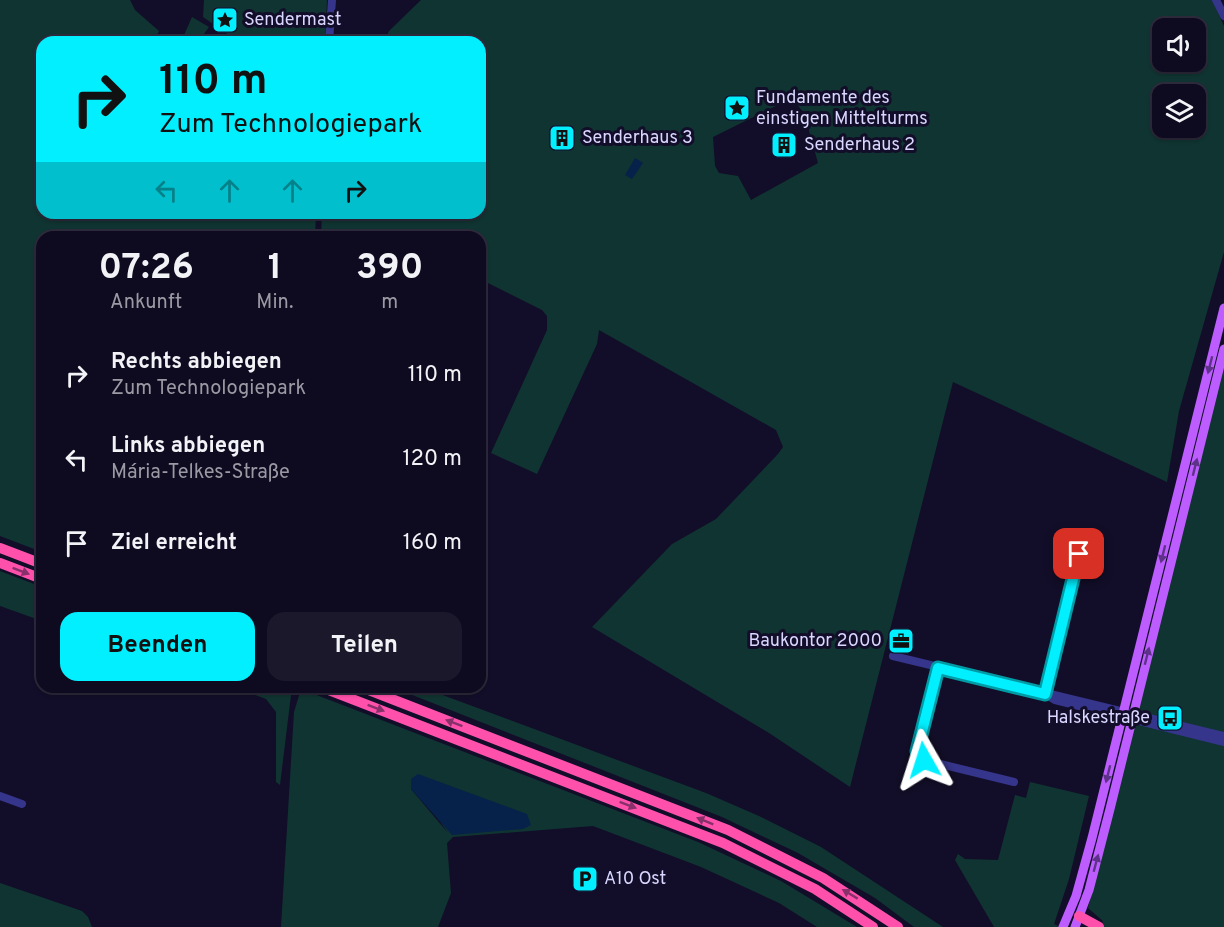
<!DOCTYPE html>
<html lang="de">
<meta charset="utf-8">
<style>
body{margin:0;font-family:Overpass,sans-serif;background:#1c182c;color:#f1f3f6;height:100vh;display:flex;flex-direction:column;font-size:22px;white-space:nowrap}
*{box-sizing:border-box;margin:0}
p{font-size:20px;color:#9b9aa4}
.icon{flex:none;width:33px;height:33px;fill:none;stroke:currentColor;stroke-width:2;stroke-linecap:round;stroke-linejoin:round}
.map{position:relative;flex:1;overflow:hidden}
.sheet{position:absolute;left:36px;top:231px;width:450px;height:462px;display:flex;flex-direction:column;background:#0e0a1f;border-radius:18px;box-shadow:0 2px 4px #0004,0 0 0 2px #2e2b3d}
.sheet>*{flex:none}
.hud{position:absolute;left:36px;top:36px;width:450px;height:183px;border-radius:18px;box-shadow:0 2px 4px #0004,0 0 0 2px #2e2b3d;background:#02efff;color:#111;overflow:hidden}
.controls{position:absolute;left:1152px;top:18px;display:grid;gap:12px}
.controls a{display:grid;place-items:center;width:54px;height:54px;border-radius:12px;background:#0e0a1f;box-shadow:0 2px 4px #0004,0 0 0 2px #2e2b3d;font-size:30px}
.pin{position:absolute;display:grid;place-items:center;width:51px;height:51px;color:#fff;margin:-26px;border-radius:12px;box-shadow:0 3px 9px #0006}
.me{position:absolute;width:66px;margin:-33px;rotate:354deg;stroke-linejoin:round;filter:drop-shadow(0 0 4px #0008)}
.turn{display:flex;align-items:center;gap:21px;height:126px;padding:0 24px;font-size:27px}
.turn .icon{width:78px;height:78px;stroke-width:2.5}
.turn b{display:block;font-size:42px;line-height:51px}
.lanes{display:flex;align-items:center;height:57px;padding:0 24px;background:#0003;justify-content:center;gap:30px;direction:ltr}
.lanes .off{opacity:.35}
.eta{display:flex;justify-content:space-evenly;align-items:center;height:102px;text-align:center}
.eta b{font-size:36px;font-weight:700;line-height:42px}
.cta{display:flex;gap:12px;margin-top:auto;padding:12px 24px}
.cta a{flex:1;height:69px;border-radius:18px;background:#02efff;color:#111;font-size:24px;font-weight:700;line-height:69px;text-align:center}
.cta a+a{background:#1c182c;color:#f1f3f6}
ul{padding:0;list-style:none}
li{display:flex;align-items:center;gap:18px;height:84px;padding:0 24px}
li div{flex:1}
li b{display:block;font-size:22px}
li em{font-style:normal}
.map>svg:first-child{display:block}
</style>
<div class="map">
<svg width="1224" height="927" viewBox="0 0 1224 927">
<rect width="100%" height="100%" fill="#120e29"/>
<g fill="#103431" fill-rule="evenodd">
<path d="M 0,0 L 130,0 L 135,10 L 159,31 L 154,42 L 42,42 L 42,213 L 316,213 L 315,237 L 42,237 L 42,552 L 0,536 Z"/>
<path d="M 204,0 L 327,0 L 325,42 L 239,42 L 203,17 Z"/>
<path d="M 421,0 L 1212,0 L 1224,26 L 1224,252 L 1179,411 L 1167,482 L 953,382 L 850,787 L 769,733 L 592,627 L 672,544 L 716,519 L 778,454 L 783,447 L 776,430 L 599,330 L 597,344 L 537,474 L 491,453 L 547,330 L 547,316 L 542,310 L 480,279 L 480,237 L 321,237 L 322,213 L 480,213 L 480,42 L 384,42 L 389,31 ZM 1162,28 L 1196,28 L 1196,62 L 1162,62 ZM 1162,94 L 1196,94 L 1196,128 L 1162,128 ZM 794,101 L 804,113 L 818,163 L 751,200 L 738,176 L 719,173 L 715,166 L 713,137 L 784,102 Z"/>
<path d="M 192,17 L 209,27 L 198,42 L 181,42 Z"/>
<path d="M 1224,363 L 1224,927 L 1101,927 L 1103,921 L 1088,908 Z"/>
<path d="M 0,571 L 42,587 L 42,621 L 0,606 Z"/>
<path d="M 234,687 L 292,687 L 280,785 L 276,782 L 276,712 L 266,699 Z"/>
<path d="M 392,687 L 421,687 L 706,793 L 759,816 L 821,847 L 943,927 L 914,927 L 875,898 L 798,853 L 722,817 Z"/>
<path d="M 301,689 L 698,842 L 781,881 L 857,927 L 817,927 L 779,903 L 701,867 L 593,826 L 453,837 L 447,843 L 451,893 L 438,927 L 281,927 L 294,712 ZM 411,779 L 448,833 L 411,789 Z"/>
<path d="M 1030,782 L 1089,796 L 1069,879 L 1054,924 L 1061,927 L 994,927 L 955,860 L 958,854 L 965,859 L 998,860 L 1015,795 L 1026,798 Z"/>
<path d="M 0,883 L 82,911 L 88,917 L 92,927 L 0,927 Z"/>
</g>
<g fill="#06214a">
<path d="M 635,158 L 643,163 L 632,179 L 625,175 Z"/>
<path d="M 418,774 L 527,814 L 531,825 L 523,829 L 452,835 L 411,789 L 411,779 Z"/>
</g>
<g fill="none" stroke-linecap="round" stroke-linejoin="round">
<g stroke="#36358c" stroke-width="8">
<path d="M 1216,0 L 1224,16"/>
<path d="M 329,42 L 332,0"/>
<path d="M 893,656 L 1224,736"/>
<path d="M 938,668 L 917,751 L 919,756 L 924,760 L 1014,782"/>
<path d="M 1045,694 L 1079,554"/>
<path d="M 1047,695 L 1055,700 L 1224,742"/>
<path d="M 0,796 L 22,804"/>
</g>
<g stroke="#bd5dff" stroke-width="9">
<path d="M 1063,927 L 1076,896 L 1092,838 L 1224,308"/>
<path d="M 1075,927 L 1089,890 L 1110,809 L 1224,349"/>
</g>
<g stroke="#ff51ab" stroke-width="10">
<path d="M 0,548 L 42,564"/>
<path d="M 0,563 L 42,579"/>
<path d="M 321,687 L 723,843 L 815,889 L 873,927"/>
<path d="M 361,687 L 728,830 L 823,878 L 898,927"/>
<path d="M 1079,916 L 1099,927"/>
</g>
</g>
<defs><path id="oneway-solid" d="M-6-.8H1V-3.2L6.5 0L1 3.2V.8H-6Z" transform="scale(1.5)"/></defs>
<g fill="#5f3289">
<use href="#oneway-solid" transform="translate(1210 365) rotate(104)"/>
<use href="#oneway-solid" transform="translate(1195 467) rotate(-76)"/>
<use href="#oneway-solid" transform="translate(1163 554) rotate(104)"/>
<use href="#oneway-solid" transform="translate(1147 656) rotate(-76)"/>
<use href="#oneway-solid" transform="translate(1108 774) rotate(104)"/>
<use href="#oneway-solid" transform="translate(1096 863) rotate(-75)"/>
</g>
<g fill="#88306a">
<use href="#oneway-solid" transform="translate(21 571) rotate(21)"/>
<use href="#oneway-solid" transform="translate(376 708) rotate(21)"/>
<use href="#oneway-solid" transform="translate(454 723) rotate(-159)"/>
<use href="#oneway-solid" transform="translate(628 805) rotate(21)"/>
<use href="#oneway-solid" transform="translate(705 821) rotate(-158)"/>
<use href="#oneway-solid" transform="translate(850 894) rotate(-149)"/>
</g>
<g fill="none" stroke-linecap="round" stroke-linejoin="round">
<g stroke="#019ba6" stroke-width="15">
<path id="route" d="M 924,760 L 919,756 L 917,751 L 938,668 L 1045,694 L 1079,554"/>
</g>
<use href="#route" stroke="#02efff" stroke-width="10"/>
</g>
<defs>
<g id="sight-square" transform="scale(1.35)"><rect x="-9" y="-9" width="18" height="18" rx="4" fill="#02efff" stroke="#120e29"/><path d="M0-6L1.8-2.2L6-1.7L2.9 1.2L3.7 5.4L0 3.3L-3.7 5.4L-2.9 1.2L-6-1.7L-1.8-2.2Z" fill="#111"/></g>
<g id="building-square" transform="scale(1.35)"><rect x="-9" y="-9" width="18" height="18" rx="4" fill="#02efff" stroke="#120e29"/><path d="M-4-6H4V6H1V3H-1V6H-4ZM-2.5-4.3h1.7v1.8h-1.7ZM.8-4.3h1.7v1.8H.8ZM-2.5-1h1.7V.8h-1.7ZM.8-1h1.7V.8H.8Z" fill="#111"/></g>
<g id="office-square" transform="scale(1.35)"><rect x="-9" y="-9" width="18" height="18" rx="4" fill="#02efff" stroke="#120e29"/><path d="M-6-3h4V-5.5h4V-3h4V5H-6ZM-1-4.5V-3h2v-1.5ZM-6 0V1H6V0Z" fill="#111"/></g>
<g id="bus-square" transform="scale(1.35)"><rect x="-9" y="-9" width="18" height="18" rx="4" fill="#02efff" stroke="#120e29"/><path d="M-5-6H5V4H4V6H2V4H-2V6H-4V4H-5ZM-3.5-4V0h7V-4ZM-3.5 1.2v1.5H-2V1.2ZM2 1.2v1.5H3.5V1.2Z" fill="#111"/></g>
<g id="parking-square" transform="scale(1.35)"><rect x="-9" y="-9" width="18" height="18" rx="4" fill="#02efff" stroke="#120e29"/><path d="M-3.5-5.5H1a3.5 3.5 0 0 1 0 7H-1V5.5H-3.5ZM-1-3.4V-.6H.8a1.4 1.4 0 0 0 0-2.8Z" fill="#111"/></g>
</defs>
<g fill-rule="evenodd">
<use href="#sight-square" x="225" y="20"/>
<use href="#sight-square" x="737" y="108"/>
<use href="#building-square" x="562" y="138"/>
<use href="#building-square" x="784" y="145"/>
<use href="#office-square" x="901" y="641"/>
<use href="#bus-square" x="1170" y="718"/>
<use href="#parking-square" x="585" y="879"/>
</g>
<g text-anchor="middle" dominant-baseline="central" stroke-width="6" stroke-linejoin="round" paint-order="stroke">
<g font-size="18" fill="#d9d6ff" stroke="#120e29" text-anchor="start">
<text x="244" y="20">Sendermast</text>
<text x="756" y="98">Fundamente des<tspan x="756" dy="21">einstigen Mittelturms</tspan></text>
<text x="582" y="138">Senderhaus 3</text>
<text x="804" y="145">Senderhaus 2</text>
<text x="882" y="641" text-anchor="end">Baukontor 2000</text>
<text x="1150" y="718" text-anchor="end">Halskestraße</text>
<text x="604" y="879">A10 Ost</text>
</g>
</g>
</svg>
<div class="controls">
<a><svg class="icon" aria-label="sound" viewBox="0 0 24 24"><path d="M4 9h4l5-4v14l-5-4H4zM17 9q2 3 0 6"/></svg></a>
<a><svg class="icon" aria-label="layers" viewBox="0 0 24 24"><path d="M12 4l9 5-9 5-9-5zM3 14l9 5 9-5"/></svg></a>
</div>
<div class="pin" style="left:1079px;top:554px;background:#d93025"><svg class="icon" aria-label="arrive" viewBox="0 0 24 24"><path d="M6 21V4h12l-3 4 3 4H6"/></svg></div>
<svg class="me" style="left:924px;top:760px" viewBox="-20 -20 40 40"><path d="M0-17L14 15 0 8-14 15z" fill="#02efff" stroke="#fff" stroke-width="4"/></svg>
<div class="hud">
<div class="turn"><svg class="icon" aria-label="right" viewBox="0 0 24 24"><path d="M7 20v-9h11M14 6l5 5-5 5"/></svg><div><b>110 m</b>Zum Technologiepark</div></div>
<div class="lanes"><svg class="icon off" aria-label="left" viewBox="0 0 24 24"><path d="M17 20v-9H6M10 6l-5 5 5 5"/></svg><svg class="icon off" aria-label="ahead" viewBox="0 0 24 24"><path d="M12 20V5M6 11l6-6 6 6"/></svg><svg class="icon off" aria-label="ahead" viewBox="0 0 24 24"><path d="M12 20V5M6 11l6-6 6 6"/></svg><svg class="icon" aria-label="right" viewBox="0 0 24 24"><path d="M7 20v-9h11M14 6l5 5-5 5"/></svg></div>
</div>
<section class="sheet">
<div class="eta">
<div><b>07:26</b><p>Ankunft</p></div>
<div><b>1</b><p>Min.</p></div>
<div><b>390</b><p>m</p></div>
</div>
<ul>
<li><svg class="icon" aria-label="right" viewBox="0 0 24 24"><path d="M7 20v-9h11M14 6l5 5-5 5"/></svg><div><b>Rechts abbiegen</b><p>Zum Technologiepark</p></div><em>110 m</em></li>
<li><svg class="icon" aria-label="left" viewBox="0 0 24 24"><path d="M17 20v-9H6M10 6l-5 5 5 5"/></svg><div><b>Links abbiegen</b><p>Mária-Telkes-Straße</p></div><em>120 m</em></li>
<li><svg class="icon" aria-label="arrive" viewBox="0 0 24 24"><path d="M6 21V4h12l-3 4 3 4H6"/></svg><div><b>Ziel erreicht</b></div><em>160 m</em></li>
</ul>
<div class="cta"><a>Beenden</a><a>Teilen</a></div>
</section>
</div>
